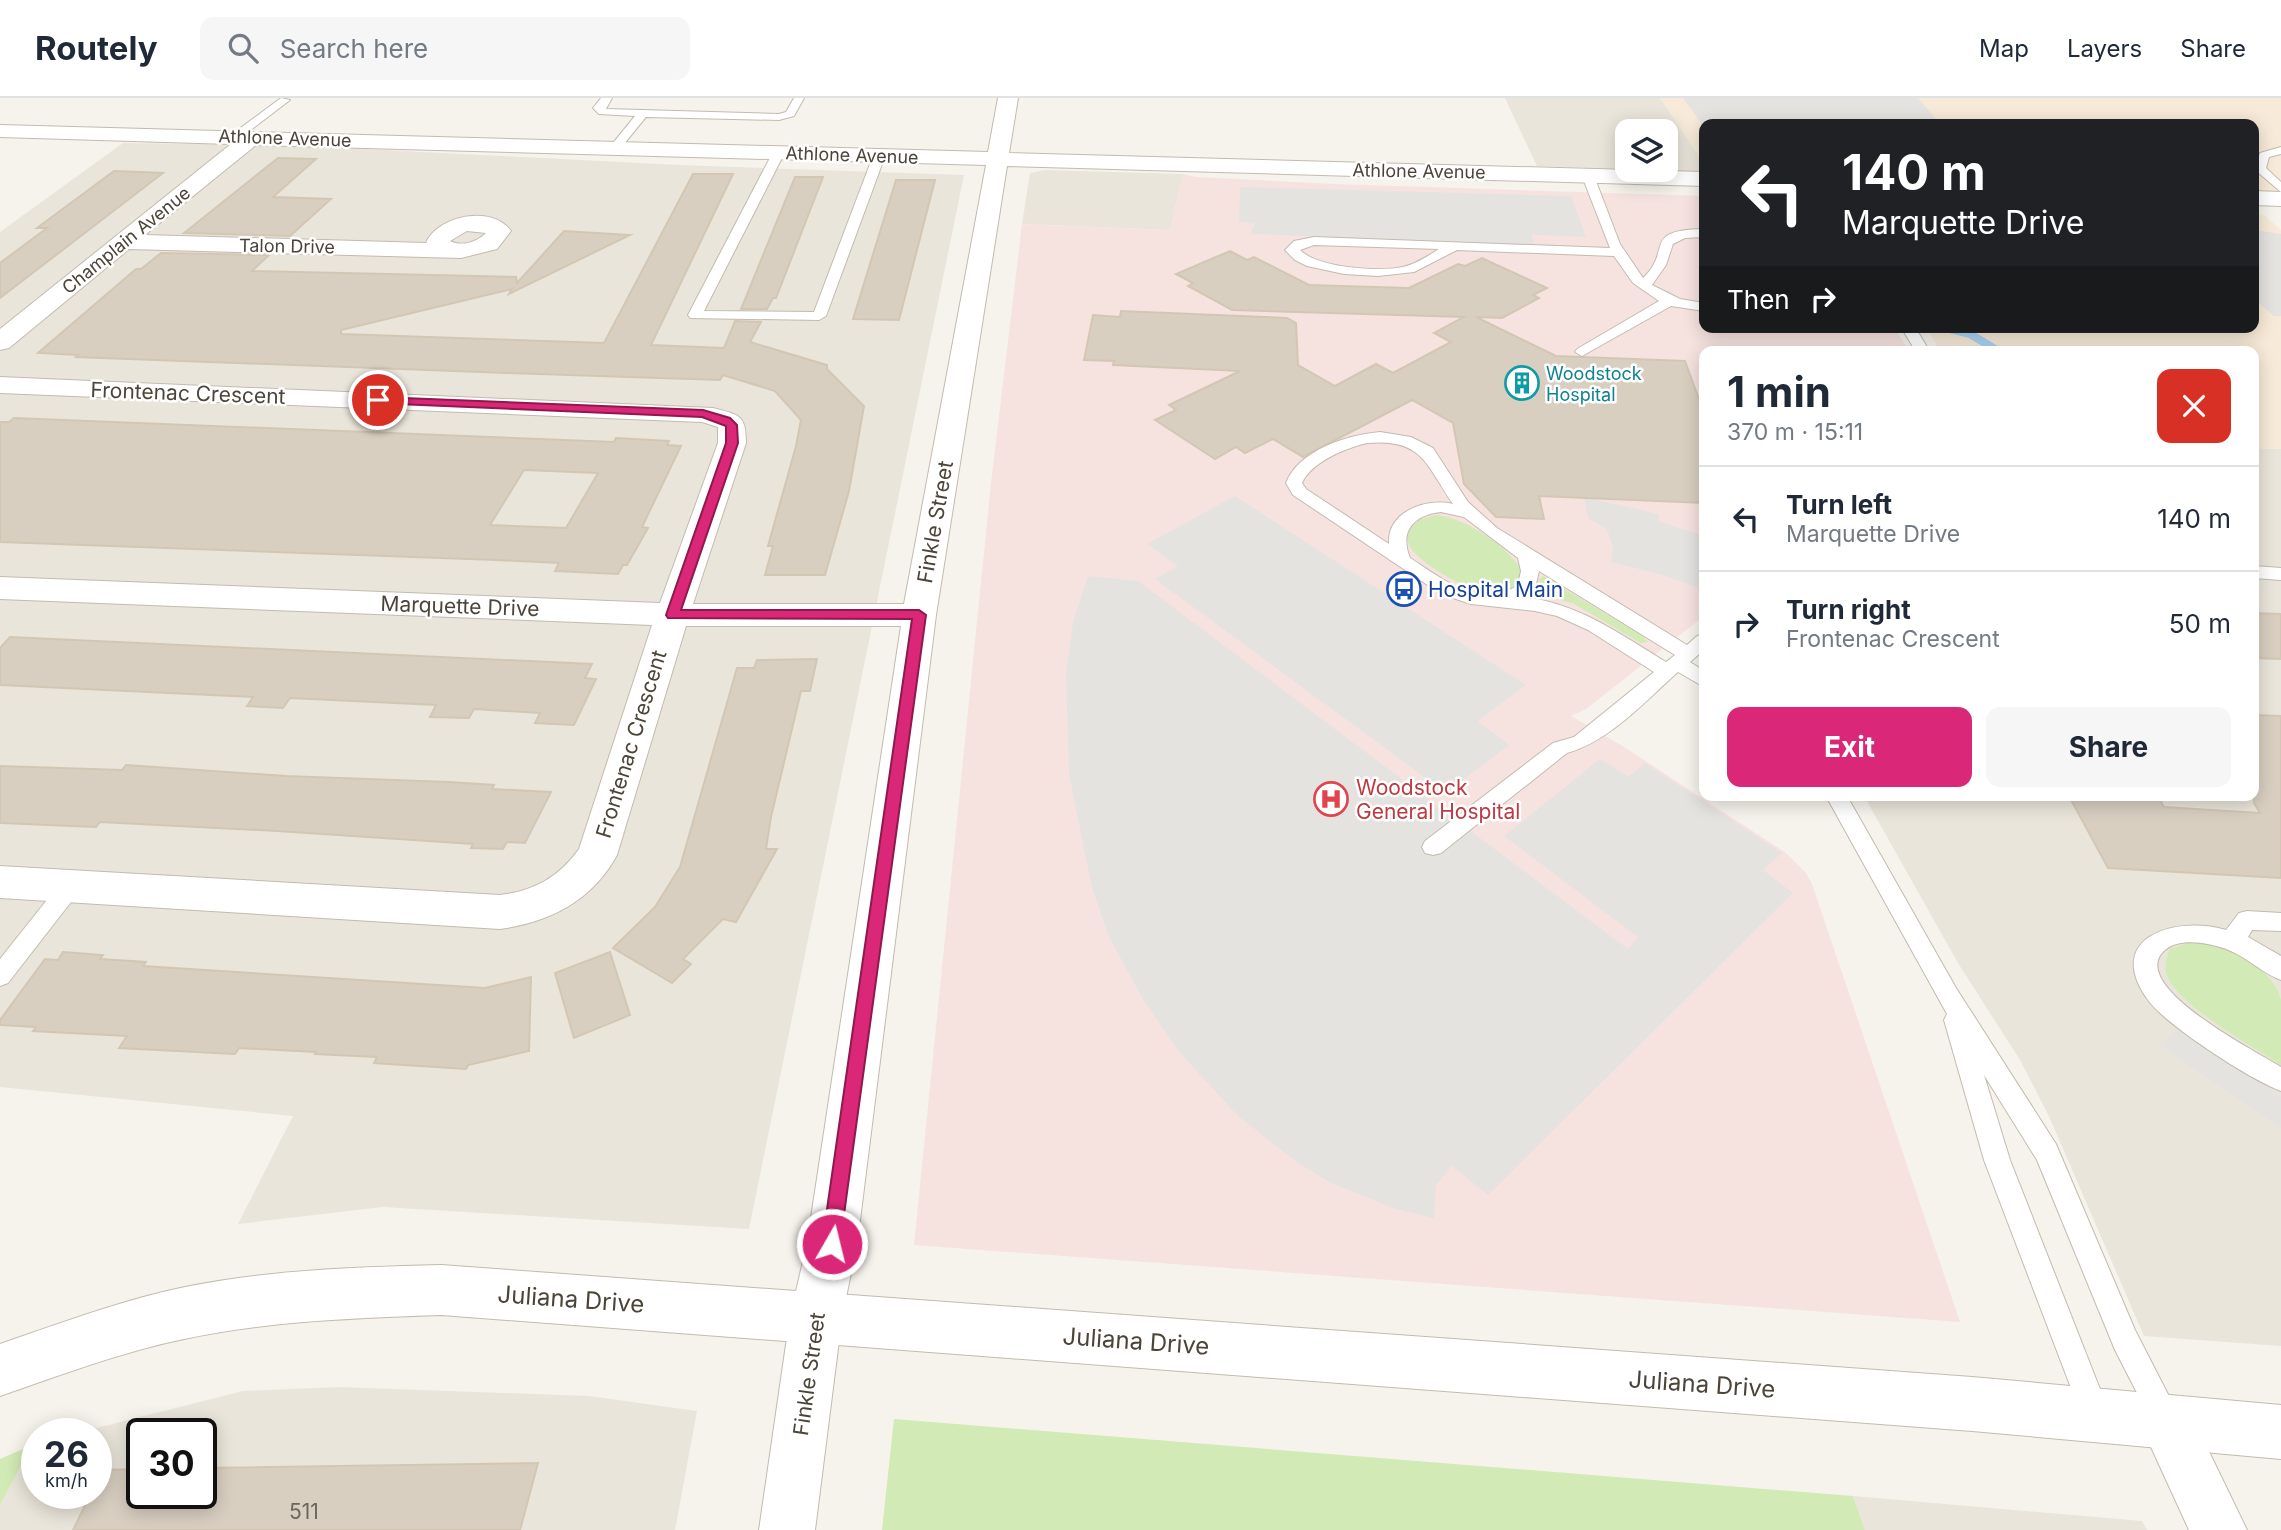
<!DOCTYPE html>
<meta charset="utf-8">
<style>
body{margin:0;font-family:Inter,sans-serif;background:#f6f6f7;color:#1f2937;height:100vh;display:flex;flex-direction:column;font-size:26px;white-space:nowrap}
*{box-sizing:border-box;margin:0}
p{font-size:23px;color:#747a83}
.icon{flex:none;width:38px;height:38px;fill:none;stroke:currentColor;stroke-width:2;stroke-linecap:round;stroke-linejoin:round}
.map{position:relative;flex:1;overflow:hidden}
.sheet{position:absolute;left:1699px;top:248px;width:560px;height:455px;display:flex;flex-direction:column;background:#fff;border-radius:14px;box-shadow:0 4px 18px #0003}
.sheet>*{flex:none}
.top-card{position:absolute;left:1699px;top:21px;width:560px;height:214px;border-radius:14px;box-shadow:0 4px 18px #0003;background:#202124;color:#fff;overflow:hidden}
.tools{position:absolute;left:1615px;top:21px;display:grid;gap:14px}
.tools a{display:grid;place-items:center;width:63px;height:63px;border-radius:14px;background:#fff;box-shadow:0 4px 18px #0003;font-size:35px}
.speed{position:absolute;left:21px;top:1320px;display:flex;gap:14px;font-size:35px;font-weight:700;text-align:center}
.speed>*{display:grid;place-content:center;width:91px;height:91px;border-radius:50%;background:#fff;box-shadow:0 4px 18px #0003;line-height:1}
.speed small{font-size:18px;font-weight:400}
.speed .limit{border:4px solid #111;border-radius:10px;background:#fff;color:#111}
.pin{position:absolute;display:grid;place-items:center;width:60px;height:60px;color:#fff;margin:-30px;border:4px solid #fff;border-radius:50%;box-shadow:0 2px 7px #0007}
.me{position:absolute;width:77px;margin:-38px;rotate:8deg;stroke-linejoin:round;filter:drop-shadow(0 0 5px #0008)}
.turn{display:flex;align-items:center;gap:24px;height:147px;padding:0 28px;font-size:32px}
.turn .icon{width:91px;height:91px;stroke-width:2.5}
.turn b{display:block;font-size:49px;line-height:60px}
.then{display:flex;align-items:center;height:66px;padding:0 28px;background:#0003;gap:14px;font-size:26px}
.round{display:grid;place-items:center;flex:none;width:74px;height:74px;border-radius:14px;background:#f6f6f7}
.overview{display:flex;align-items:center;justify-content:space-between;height:119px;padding:0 28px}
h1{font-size:42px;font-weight:700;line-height:52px}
.action{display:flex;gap:14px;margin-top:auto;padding:14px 28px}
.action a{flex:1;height:80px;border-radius:14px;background:#db2777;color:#fff;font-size:28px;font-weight:700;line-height:80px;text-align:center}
.action a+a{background:#f6f6f7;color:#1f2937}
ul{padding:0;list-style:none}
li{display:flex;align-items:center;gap:21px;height:105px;padding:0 28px;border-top:2px solid #e0e1e3}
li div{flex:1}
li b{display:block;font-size:26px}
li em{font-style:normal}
header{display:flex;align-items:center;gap:42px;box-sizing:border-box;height:98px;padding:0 35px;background:#fff;border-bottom:2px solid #e0e1e3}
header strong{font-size:33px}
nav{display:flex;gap:38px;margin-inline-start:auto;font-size:24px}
.search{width:490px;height:63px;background:#f6f6f7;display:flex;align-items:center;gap:18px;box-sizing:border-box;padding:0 24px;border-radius:14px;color:#747a83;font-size:26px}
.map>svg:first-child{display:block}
</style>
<header>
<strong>Routely</strong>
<div class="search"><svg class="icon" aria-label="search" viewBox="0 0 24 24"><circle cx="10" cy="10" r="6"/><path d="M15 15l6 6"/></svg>Search here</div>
<nav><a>Map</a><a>Layers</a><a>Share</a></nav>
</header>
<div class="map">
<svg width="2281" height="1432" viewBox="0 0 2281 1432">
<rect width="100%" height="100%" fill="#f6f3ec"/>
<g fill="#eae5da" fill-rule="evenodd">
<path d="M 1505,0 L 1660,0 L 1704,65 L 1704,74 L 1643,72 L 1666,72 L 1666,33 L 1628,33 L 1627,71 L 1537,68 Z"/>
<path d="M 123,45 L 285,47 L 679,67 L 964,77 L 749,1131 L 383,1109 L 238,1126 L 293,1018 L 0,989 L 0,134 Z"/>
<path d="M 1045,72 L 1183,76 L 1170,132 L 1022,126 L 1030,75 Z"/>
<path d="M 2254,350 L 2281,351 L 2281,1248 L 2144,1238 L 2048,1016 L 2020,962 L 1958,865 L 1864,698 L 2254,698 Z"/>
<path d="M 340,1289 L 589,1298 L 697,1313 L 675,1432 L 0,1432 L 0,1407 L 32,1347 L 37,1346 L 37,1395 L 96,1395 L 96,1335 L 77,1335 L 243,1293 ZM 142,1335 L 201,1335 L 201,1395 L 142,1395 Z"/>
<path d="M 1853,1398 L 2142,1423 L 2147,1432 L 1865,1432 Z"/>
</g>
<g fill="#f7ead8">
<path d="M 1660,0 L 2281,0 L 2281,94 L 2254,93 L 2254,26 L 1704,26 L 1704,65 Z"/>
<path d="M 2254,116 L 2264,117 L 2281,132 L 2281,351 L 2254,350 L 2254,254 L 1941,254 L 1926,229 L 2254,229 Z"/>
</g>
<path fill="#f6e3e0" d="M 1183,76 L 1196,79 L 1334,86 L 1704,98 L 1704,229 L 1894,229 L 1910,254 L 1704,254 L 1704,518 L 1586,611 L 1571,618 L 1621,647 L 1786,755 L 1806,775 L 1812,786 L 1960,1224 L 914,1147 L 991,385 L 1022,126 L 1170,132 Z"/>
<g fill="#d2eab5">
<path d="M 1436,417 C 1464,419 1508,448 1522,473 C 1517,525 1424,472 1410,449 C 1407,443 1408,438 1409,432 L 1419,422 Z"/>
<path d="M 1543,478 L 1641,537 L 1648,544 L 1641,545 L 1574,506 L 1536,495 L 1539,481 Z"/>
<path d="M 2191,844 C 2222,843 2273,868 2281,902 C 2281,919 2281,949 2281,967 C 2254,949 2176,906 2167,877 C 2164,868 2166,860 2170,851 Z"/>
<path d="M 894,1321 L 1853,1398 L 1865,1432 L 882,1432 Z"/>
<path d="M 32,1347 L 0,1407 L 0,1361 Z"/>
</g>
<g fill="#e5e3e0">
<path d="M 1683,0 L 1918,0 L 1940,26 L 1704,26 L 1704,29 Z"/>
<path d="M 1240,89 L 1571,98 L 1586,139 L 1532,137 L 1534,147 L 1251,136 L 1255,125 L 1239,124 Z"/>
<path d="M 2254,132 L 2281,136 L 2281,218 L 2274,218 L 2254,201 Z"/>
<path d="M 1235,398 L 1526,587 L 1478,623 L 1509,647 L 1446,695 L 1155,481 L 1178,468 L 1147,446 Z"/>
<path d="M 1584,399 L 1659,416 L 1658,423 L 1704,438 L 1704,492 L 1663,477 L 1611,464 L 1613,450 L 1607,431 L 1588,420 Z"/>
<path d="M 1088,478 L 1138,483 L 1628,851 L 1638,839 L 1504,738 L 1600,661 L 1629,679 L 1645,665 L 1782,755 L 1763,772 L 1793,795 L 1488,1097 L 1452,1068 L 1436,1087 L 1434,1120 L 1395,1111 L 1331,1085 L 1298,1065 L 1239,1019 L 1180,955 L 1144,903 L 1109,839 L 1092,790 L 1069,676 L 1066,577 L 1073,524 Z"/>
<path d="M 2180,928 L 2281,997 L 2281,1030 L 2161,948 Z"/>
</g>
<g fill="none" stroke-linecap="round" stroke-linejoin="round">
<path stroke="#a9d4f2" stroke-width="6" d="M 1941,229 L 1957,233"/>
<path stroke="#a9d4f2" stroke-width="8" d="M 1950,231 L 1970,236 L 2000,254"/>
</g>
<g fill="#d8cfc1" stroke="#d3c7b4" stroke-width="2" fill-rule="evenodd">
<path d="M 278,60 L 316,61 L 273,99 L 331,101 L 290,138 L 184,135 Z"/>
<path d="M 114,73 L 163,75 L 0,200 L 0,165 L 47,130 L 37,130 Z"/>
<path d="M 693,76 L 733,76 L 651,247 L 724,250 L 735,223 L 761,224 L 750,244 L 827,267 L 827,271 L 864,308 L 849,393 L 825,477 L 765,477 L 773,448 L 768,448 L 796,348 L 801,322 L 775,293 L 723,277 L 720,282 L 507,275 L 76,259 L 78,257 L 38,255 L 136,171 L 141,171 L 161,155 L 269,157 L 252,173 L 516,179 L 517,185 L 564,133 L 630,137 L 509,196 L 512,191 L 341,232 L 341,236 L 604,245 Z"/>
<path d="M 795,79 L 823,79 L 776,200 L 773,200 L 767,211 L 741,211 Z"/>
<path d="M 896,82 L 935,82 L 899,222 L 853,221 Z"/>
<path d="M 1230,153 L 1247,162 L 1254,159 L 1309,187 L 1409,190 L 1458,166 L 1465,168 L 1482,160 L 1547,190 L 1533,197 L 1539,200 L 1502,220 L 1476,219 L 1556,258 L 1685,263 L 1704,315 L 1704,405 L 1539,398 L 1544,421 L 1496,419 L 1464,386 L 1453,325 L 1412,302 L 1303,359 L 1273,341 L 1245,355 L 1236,349 L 1215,361 L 1155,322 L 1176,312 L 1169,307 L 1240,273 L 1113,267 L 1114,263 L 1084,262 L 1093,217 L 1120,219 L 1121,213 L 1287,220 L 1296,225 L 1298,267 L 1335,288 L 1376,266 L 1393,275 L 1451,244 L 1434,235 L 1464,219 L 1232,212 L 1188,188 L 1193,185 L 1176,176 Z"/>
<path d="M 14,320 L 614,344 L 616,340 L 669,343 L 667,347 L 681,348 L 642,429 L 648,430 L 627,467 L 623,467 L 618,476 L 555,473 L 559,465 L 496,462 L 0,444 L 0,324 L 9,324 ZM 524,372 L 598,375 L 566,430 L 490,427 Z"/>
<path d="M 2254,515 L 2281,516 L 2281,561 L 2254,560 Z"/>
<path d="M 10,539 L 592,566 L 585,580 L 596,581 L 574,627 L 535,625 L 540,615 L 474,611 L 469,620 L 430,619 L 436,607 L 290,600 L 283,610 L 247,608 L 253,599 L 0,587 L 0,550 Z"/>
<path d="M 817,561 L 810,593 L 801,593 L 771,719 L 766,751 L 777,751 L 736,824 L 723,821 L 683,861 L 691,866 L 672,885 L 613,850 L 655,809 L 680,769 L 737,570 L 754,570 L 757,562 Z"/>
<path d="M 2254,617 L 2281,618 L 2281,780 L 2108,770 L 2069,698 L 2158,698 L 2164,709 L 2260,715 L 2254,705 Z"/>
<path d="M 126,667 L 286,678 L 449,684 L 494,687 L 492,691 L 551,694 L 525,745 L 507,744 L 503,751 L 471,750 L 473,746 L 277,733 L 100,724 L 96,729 L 0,725 L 0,668 L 122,672 Z"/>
<path d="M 63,854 L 103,857 L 100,861 L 146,864 L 143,868 L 485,890 L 531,879 L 529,953 L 468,967 L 466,971 L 374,965 L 377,959 L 315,956 L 316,954 L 239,950 L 235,956 L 119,950 L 127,938 L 33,933 L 36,929 L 0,927 L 0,922 L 45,861 L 58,862 Z"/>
<path d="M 610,854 L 630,917 L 574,940 L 555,875 Z"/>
<path d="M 538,1365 L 520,1432 L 73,1432 L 91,1395 L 96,1395 L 96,1383 L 101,1372 L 142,1371 L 142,1395 L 201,1395 L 201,1370 Z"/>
</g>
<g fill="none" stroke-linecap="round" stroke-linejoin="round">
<g stroke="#c2bbae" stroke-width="2">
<g id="service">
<path d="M 281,0 L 290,2 L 239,41 L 231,41 L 231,37 Z"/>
<path d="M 601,0 L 612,0 L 606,11 L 779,16 L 786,14 L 794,0 L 804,0 L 794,18 L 779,22 L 646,19 L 619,52 L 615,53 L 609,50 L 635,18 L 599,16 L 593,10 Z"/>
<path d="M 2281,49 L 2281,56 L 2269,59 L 2266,70 L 2281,84 L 2281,94 L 2254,71 L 2260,55 Z"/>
<path d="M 779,50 L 785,54 L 704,213 L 814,214 L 873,58 L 883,56 L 885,58 L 826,218 L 819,222 L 690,220 L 688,217 L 773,54 Z"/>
<path d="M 1588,74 L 1594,78 L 1620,146 L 1643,180 C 1673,152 1641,132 1704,131 L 1704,139 L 1685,140 L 1673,146 L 1666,167 L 1652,187 L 1680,201 L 1704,205 L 1704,213 L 1671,208 L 1582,258 L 1575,254 L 1577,251 L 1659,203 L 1633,185 L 1614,158 L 1457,152 L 1414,174 L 1378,178 L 1344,176 L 1307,168 L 1295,162 L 1285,152 L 1294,143 L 1314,139 L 1610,150 L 1582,78 ZM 1314,147 L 1439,151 C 1428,158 1416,166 1403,169 C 1378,174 1318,170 1300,152 Z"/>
<path d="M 1901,229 L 1915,229 L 1930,254 L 1916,254 Z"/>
<path d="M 1380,334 L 1411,339 L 1433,350 L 1468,404 L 1497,430 L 1687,547 L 1697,538 L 1704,536 L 1704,552 L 1690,564 L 1704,573 L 1704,589 L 1678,574 C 1644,604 1610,643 1567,655 L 1441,755 L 1433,757 L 1425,755 L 1422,749 L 1425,743 L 1553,645 L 1574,639 L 1654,574 L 1588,532 L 1557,518 L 1535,513 L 1471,506 L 1441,496 L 1293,397 L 1286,385 C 1299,352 1347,337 1380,334 ZM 1367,345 C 1423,340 1426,367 1453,406 C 1426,400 1387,413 1389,446 L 1306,391 L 1302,385 C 1311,364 1346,350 1367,345 ZM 1441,414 L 1464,419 L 1518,460 L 1521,473 L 1518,487 C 1481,513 1441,480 1410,460 C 1399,433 1414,417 1441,414 ZM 1539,473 L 1675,557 L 1666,564 C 1620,536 1579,506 1525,499 L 1535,490 Z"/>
<path d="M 2254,468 L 2281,470 L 2281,482 L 2254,480 Z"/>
<path d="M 1826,698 L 1847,698 L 1956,890 L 2056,1046 L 2135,1232 L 2175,1310 L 2180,1320 L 2175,1330 L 2165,1335 L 2155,1330 L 2115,1252 L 2037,1062 L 1984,977 L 2010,1062 L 2109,1314 L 2104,1324 L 2094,1329 L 2084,1324 L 1984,1062 L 1944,922 L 1947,916 Z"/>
<path d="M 70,780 L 78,783 L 81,789 L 78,795 L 8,885 L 0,888 L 0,861 L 62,783 Z"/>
<path d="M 2247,813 L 2281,815 L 2281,833 L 2252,832 L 2248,839 L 2281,858 L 2281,882 C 2259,874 2243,854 2216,848 C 2200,844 2178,841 2165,852 C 2124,887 2259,955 2281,969 L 2281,993 C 2251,982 2167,928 2148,902 C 2103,840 2174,817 2226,832 L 2239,815 Z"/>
</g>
</g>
<g stroke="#c2bbae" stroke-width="2">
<g id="minor">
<path d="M 998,0 L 1018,0 L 1009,55 L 1704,74 L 1704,88 L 1007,68 L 936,517 L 857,1146 L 842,1219 L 815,1432 L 759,1432 L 790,1219 L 807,1146 L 901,528 L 686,528 L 617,757 C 592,803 550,824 500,831 L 0,800 L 0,768 L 500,797 C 534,793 559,779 579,751 L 652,527 L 0,501 L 0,479 L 660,505 L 718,345 L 718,329 L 702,324 L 0,295 L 0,279 L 713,310 C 739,317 746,316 746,345 L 693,506 L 904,506 L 986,67 L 256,47 L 145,137 L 426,145 C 437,118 492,106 511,133 L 497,151 L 461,160 L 129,151 L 9,250 L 0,252 L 0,231 L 231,46 L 0,39 L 0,27 L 988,54 ZM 467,133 L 486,135 C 477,144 462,149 450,143 Z"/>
<path d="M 2254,93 L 2281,94 L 2281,108 L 2254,107 Z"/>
<path d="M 2167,1298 L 2186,1306 L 2247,1432 L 2189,1432 L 2140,1325 L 2148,1306 Z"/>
</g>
</g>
<g stroke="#c2bbae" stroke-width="2">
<path id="tertiary" d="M 441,1167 L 1972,1279 L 2281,1307 L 2281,1361 L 1972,1333 L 441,1217 C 355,1220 269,1223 184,1241 C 121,1254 61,1277 0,1298 L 0,1246 C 61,1225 122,1202 185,1189 C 269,1172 355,1169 441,1167 Z"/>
</g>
<use href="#service" fill="#fff" fill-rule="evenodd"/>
<use href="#minor" fill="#fff" fill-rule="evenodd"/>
<use href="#tertiary" fill="#fff" fill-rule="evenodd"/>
</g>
<path fill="#db2777" stroke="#8e194d" stroke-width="2" d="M 378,299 L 703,312 L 730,320 L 737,327 L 738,345 L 681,512 L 919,512 L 926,517 L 839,1153 L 832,1156 L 825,1153 L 822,1146 L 912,521 L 668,520 L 666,517 L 726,345 L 726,328 L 702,319 L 374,305 L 372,302 Z"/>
<defs>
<g id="building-ring" transform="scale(1.75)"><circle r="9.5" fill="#fff" stroke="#0f9aa8" stroke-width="1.5"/><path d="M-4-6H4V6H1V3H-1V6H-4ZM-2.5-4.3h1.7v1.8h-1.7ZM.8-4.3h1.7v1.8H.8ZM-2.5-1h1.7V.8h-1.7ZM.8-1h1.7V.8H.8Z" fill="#0f9aa8"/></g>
<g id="bus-ring" transform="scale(1.75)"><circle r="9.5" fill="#fff" stroke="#1a4fb4" stroke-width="1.5"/><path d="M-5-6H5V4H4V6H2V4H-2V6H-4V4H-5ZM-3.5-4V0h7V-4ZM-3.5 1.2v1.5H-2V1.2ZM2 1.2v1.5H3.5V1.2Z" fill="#1a4fb4"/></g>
<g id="hospital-ring" transform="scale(1.75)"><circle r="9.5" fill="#fff" stroke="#e0444e" stroke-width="1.5"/><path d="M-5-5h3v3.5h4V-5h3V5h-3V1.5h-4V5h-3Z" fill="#e0444e"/></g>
</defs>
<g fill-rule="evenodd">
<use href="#building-ring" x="1522" y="285"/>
<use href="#bus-ring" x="1404" y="491"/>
<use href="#hospital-ring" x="1331" y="701"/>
</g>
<g text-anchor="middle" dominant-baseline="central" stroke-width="5" stroke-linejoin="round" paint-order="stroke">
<g font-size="18" fill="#4b4439" stroke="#fff">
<text transform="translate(285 40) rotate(2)">Athlone Avenue</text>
<text transform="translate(852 57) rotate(2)">Athlone Avenue</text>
<text transform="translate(1419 73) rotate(1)">Athlone Avenue</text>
<text transform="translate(126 142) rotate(-39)">Champlain Avenue</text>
<text transform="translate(287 148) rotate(1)">Talon Drive</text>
</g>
<g font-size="18" fill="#0d838f" stroke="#fff" text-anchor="start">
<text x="1546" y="275">Woodstock<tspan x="1546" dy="21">Hospital</tspan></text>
</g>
<g font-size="21" fill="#4b4439" stroke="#fff">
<text transform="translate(188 295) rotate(2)">Frontenac Crescent</text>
<text transform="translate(935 424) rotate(-80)">Finkle Street</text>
<text transform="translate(460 508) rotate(2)">Marquette Drive</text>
<text transform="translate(631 646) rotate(-73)">Frontenac Crescent</text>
<text transform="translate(809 1276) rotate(-82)">Finkle Street</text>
</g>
<g font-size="21" fill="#164399" stroke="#fff" text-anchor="start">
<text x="1428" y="491">Hospital Main</text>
</g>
<g font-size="21" fill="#be3a42" stroke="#fff" text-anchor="start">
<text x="1356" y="689">Woodstock<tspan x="1356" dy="24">General Hospital</tspan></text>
</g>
<g font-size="21" fill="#6e675b">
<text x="304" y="1413">511</text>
</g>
<g font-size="24" fill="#4b4439" stroke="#fff">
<text transform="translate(571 1201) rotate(4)">Juliana Drive</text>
<text transform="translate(1136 1243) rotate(4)">Juliana Drive</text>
<text transform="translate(1702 1286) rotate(4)">Juliana Drive</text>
</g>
</g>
</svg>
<div class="tools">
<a><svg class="icon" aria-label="layers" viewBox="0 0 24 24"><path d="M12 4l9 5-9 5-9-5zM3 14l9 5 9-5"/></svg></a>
</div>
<div class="speed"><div>26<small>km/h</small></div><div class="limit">30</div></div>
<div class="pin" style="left:378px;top:302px;background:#d93025"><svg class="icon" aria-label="arrive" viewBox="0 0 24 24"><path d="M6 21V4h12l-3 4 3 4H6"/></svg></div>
<svg class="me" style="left:832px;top:1146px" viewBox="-20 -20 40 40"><circle r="17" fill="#db2777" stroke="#fff" stroke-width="3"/><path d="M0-11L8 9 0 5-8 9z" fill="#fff"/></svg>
<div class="top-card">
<div class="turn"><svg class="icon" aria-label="left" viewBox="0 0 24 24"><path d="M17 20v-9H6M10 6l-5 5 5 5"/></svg><div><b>140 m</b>Marquette Drive</div></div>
<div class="then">Then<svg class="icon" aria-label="right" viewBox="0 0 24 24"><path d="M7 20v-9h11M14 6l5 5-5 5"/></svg></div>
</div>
<section class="sheet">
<div class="overview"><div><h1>1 min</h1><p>370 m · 15:11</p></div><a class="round" style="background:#d93025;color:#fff"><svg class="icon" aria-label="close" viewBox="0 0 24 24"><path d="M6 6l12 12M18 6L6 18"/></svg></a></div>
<ul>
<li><svg class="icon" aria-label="left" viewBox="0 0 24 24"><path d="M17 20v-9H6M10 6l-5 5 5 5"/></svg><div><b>Turn left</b><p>Marquette Drive</p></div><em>140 m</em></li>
<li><svg class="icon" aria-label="right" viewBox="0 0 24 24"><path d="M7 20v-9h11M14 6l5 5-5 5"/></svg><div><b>Turn right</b><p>Frontenac Crescent</p></div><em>50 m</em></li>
</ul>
<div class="action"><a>Exit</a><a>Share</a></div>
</section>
</div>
